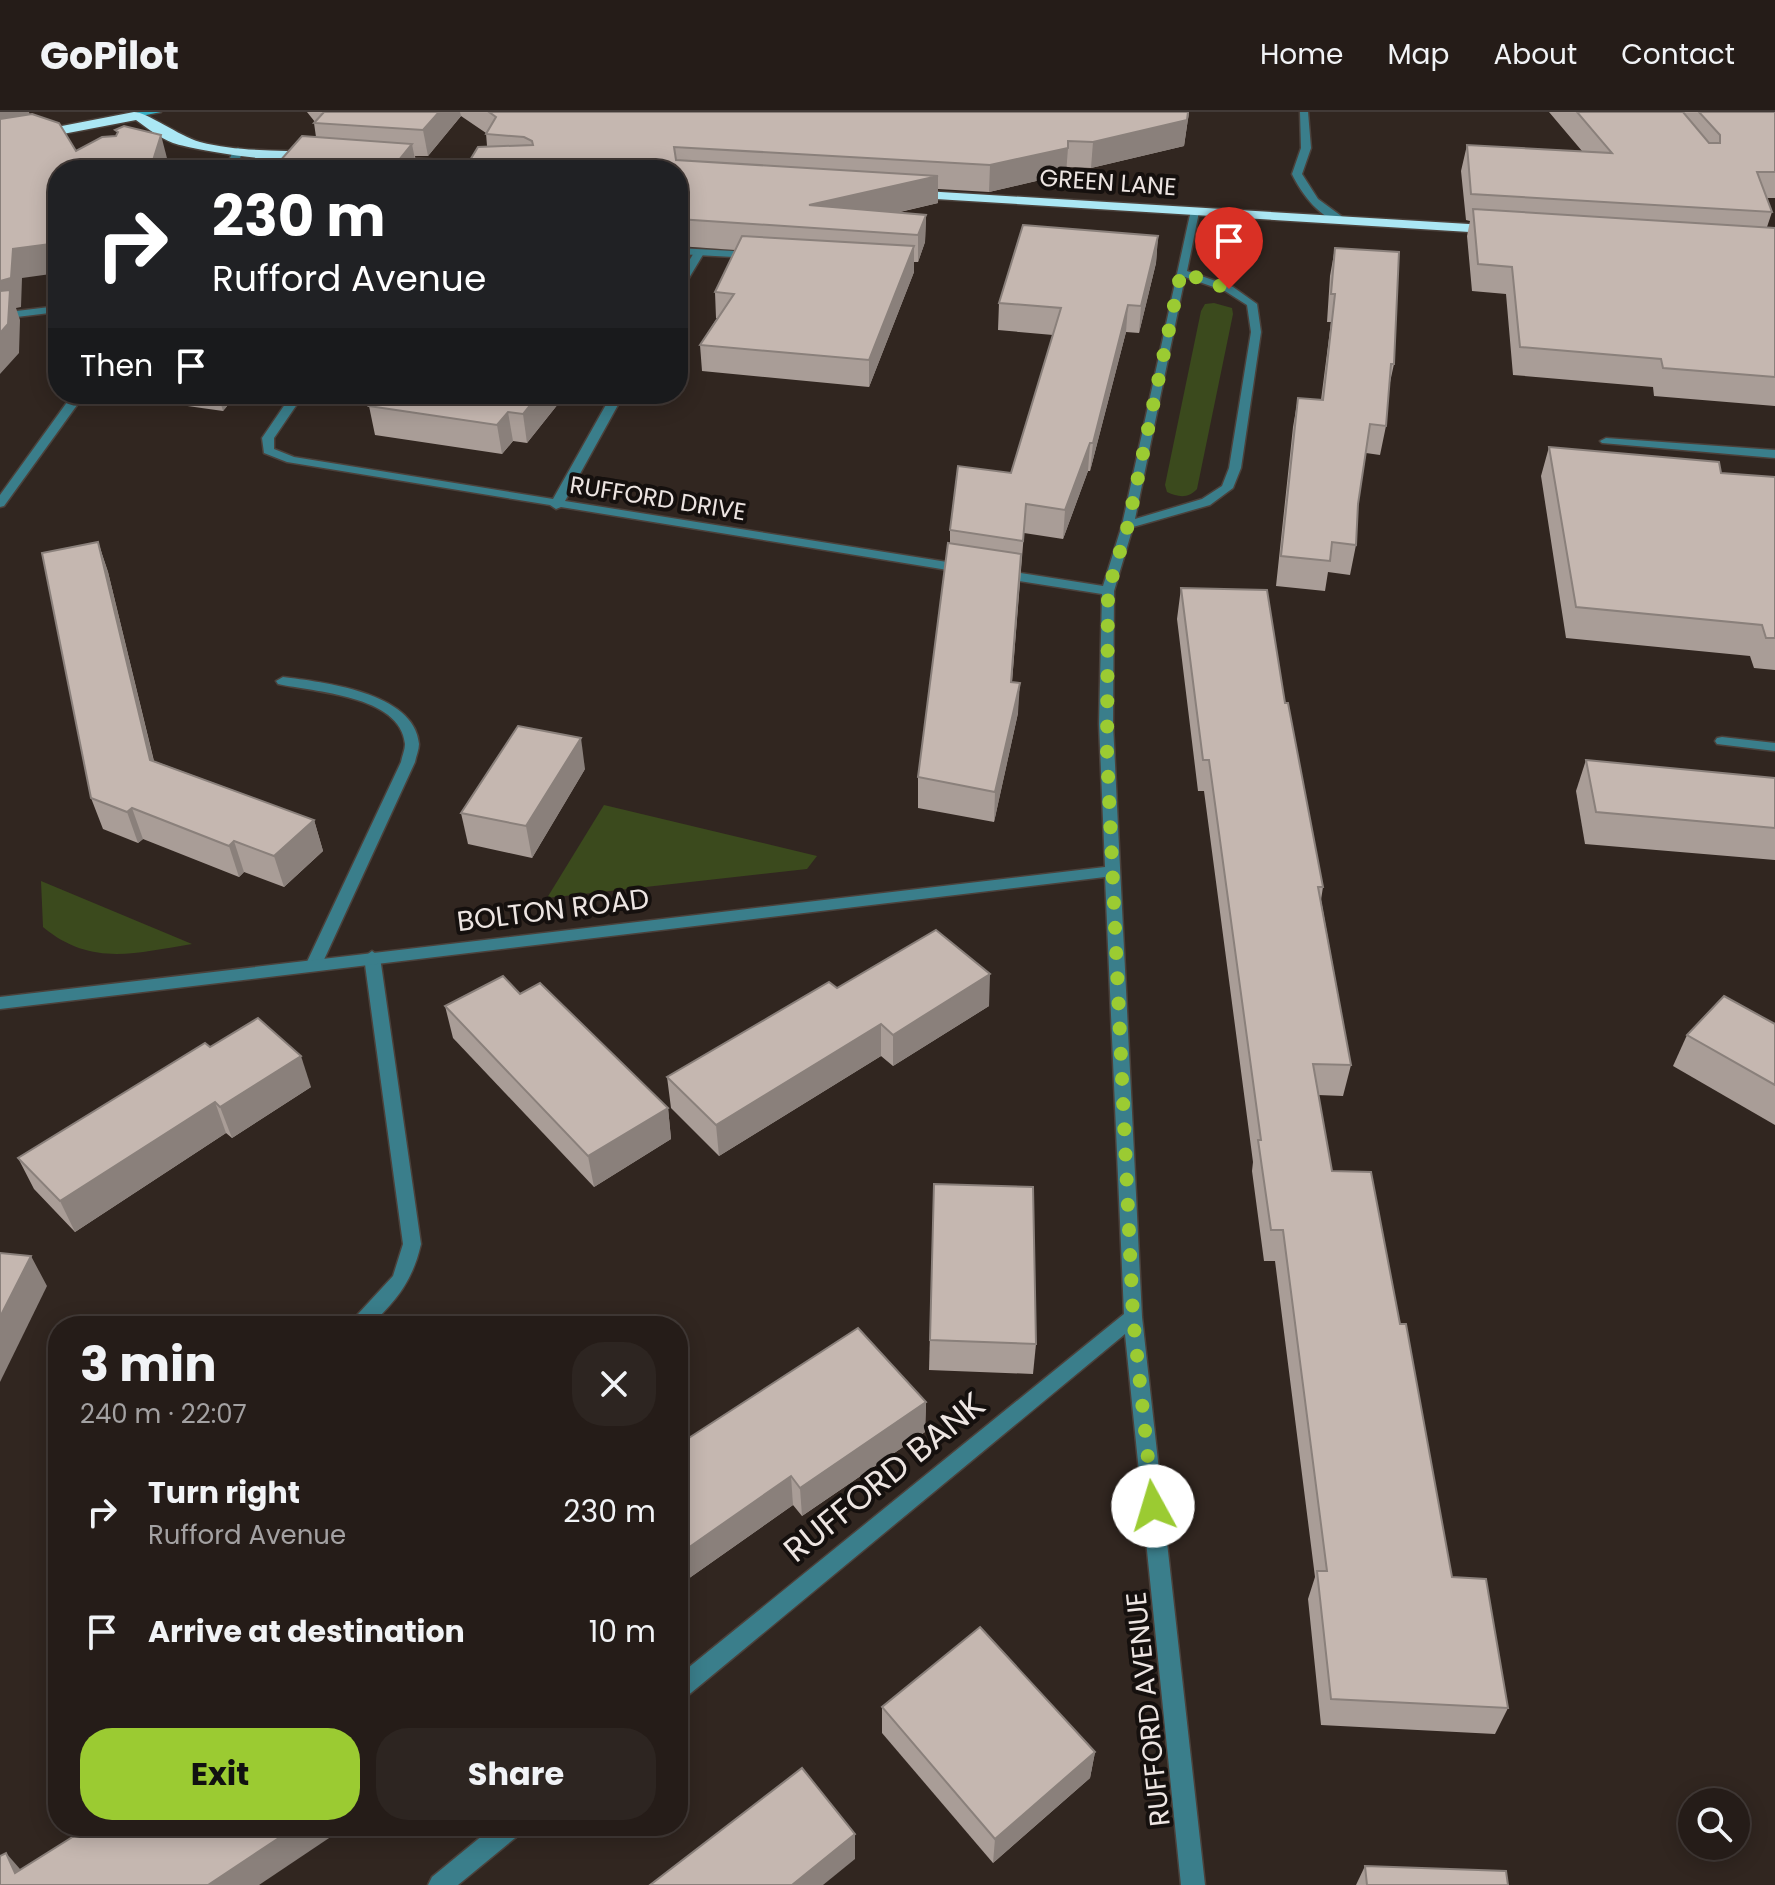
<!DOCTYPE html>
<meta charset="utf-8">
<style>
body{margin:0;font-family:Poppins,sans-serif;background:#2d2521;color:#f1f3f6;height:100vh;display:flex;flex-direction:column;font-size:30px;white-space:nowrap}
*{box-sizing:border-box;margin:0}
p{font-size:26px;color:#a3a1a2}
.icon{flex:none;width:44px;height:44px;fill:none;stroke:currentColor;stroke-width:2;stroke-linecap:round;stroke-linejoin:round}
.map{position:relative;flex:1;overflow:hidden}
.panel{position:absolute;left:48px;top:1204px;width:640px;height:520px;display:flex;flex-direction:column;background:#251c18;border-radius:32px;box-shadow:0 4px 20px #0003,0 0 0 2px #423a37}
.panel>*{flex:none}
.hud{position:absolute;left:48px;top:48px;width:640px;height:244px;border-radius:32px;box-shadow:0 4px 20px #0003,0 0 0 2px #423a37;background:#202124;color:#fff;overflow:hidden}
.tools{position:absolute;left:1678px;top:1676px;display:grid;gap:16px}
.tools a{display:grid;place-items:center;width:72px;height:72px;border-radius:50%;background:#251c18;box-shadow:0 4px 20px #0003,0 0 0 2px #423a37;font-size:40px}
.pin{position:absolute;display:grid;place-items:center;width:68px;height:68px;color:#fff;margin:-82px -34px;border-radius:50% 50% 50% 0;rotate:-45deg;box-shadow:0 0 8px #0007}
.pin .icon{rotate:45deg}
.me{position:absolute;width:88px;margin:-44px;rotate:354deg;stroke-linejoin:round;filter:drop-shadow(0 0 6px #0008)}
.turn{display:flex;align-items:center;gap:28px;height:168px;padding:0 32px;font-size:36px}
.turn .icon{width:104px;height:104px;stroke-width:2.5}
.turn b{display:block;font-size:56px;line-height:68px}
.then{display:flex;align-items:center;height:76px;padding:0 32px;background:#0003;gap:16px;font-size:30px}
.round{display:grid;place-items:center;flex:none;width:84px;height:84px;border-radius:32px;background:#2d2521}
.summary{display:flex;align-items:center;justify-content:space-between;height:136px;padding:0 32px}
h1{font-size:48px;font-weight:700;line-height:60px}
.primary-button{display:flex;gap:16px;margin-top:auto;padding:16px 32px}
.primary-button a{flex:1;height:92px;border-radius:32px;background:#9bcb32;color:#111;font-size:32px;font-weight:700;line-height:92px;text-align:center}
.primary-button a+a{background:#2d2521;color:#f1f3f6}
ul{padding:0;list-style:none}
li{display:flex;align-items:center;gap:24px;height:120px;padding:0 32px}
li div{flex:1}
li b{display:block;font-size:30px}
li em{font-style:normal}
header{display:flex;align-items:center;gap:48px;box-sizing:border-box;height:112px;padding:0 40px;background:#251c18;border-bottom:2px solid #423a37}
header strong{font-size:38px}
nav{display:flex;gap:44px;margin-inline-start:auto;font-size:28px}
.map>svg:first-child{display:block}
</style>
<header>
<strong>GoPilot</strong>
<nav><a>Home</a><a>Map</a><a>About</a><a>Contact</a></nav>
</header>
<div class="map">
<svg width="1775" height="1773" viewBox="0 0 1775 1773">
<rect width="100%" height="100%" fill="#312620"/>
<g fill="#3b4a1d">
<path d="M 1214,191 L 1232,196 L 1233,202 L 1197,377 C 1188,387 1178,385 1167,380 L 1165,373 L 1201,199 L 1205,192 Z"/>
<path d="M 604,693 L 817,744 L 807,757 L 547,786 Z"/>
<path d="M 41,769 L 192,832 C 135,841 91,855 43,815 Z"/>
</g>
<g fill="none" stroke-linecap="round" stroke-linejoin="round">
<g stroke="#4b413b" stroke-width="3">
<g id="lane">
<path d="M 678,136 L 752,140 L 757,143 L 752,146 L 678,142 Z"/>
<path d="M 283,565 C 322,570 415,580 419,632 C 419,638 416,644 415,650 L 322,852 L 314,858 L 306,852 L 401,650 C 402,644 405,638 405,632 C 401,583 313,580 278,572 L 276,569 Z"/>
<path d="M 372,839 L 380,845 L 421,1132 C 413,1168 396,1190 369,1214 L 347,1214 L 393,1164 L 403,1132 L 364,845 Z"/>
</g>
</g>
<g stroke="#4b413b" stroke-width="3">
<g id="street">
<path d="M 1300,0 L 1308,0 L 1311,36 L 1302,62 L 1318,87 L 1344,106 L 1344,110 C 1322,110 1301,81 1292,62 L 1301,36 Z"/>
<path d="M 238,36 L 243,39 L 235,58 L 225,58 L 233,39 Z"/>
<path d="M 1191,98 L 1199,100 L 1187,159 L 1233,175 L 1257,192 L 1261,220 L 1241,356 L 1233,376 L 1210,393 L 1133,415 L 1114,479 L 1113,612 L 1142,1205 L 1205,1773 L 1181,1773 L 1125,1222 L 686,1585 L 678,1588 L 678,1564 L 1124,1202 L 1105,765 L 0,897 L 0,885 L 1105,755 L 1099,612 L 1102,482 L 1001,466 L 995,462 L 1001,458 L 1103,474 L 1122,413 ZM 1185,165 L 1225,179 L 1247,193 L 1251,220 L 1229,356 L 1222,374 L 1202,387 L 1135,407 Z"/>
<path d="M 695,139 L 704,141 L 683,176 L 678,179 L 678,167 Z"/>
<path d="M 58,194 L 58,200 L 0,207 L 0,201 Z"/>
<path d="M 73,282 L 85,282 L 4,394 L 0,395 L 0,383 Z"/>
<path d="M 292,282 L 304,282 L 274,326 L 274,337 L 294,345 L 553,387 L 612,282 L 624,282 L 565,389 L 966,453 L 972,457 L 966,461 L 561,395 L 556,397 L 550,393 L 287,350 L 264,341 L 262,326 Z"/>
<path d="M 1606,326 L 1775,338 L 1775,346 L 1602,331 L 1600,329 Z"/>
<path d="M 1722,625 L 1775,631 L 1775,639 L 1717,632 L 1715,629 L 1717,626 Z"/>
<path d="M 494,1714 L 523,1714 L 520,1722 L 458,1773 L 428,1773 L 432,1765 Z"/>
</g>
</g>
<g stroke="#4b413b" stroke-width="3">
<path id="secondary" d="M 139,0 L 161,0 L 136,5 L 136,1 Z"/>
</g>
<g stroke="#4b413b" stroke-width="3">
<g id="highway">
<path d="M 134,0 C 147,0 179,24 200,30 C 238,40 279,38 318,40 L 325,44 C 309,57 196,39 173,31 C 159,25 148,17 136,8 L 0,34 L 0,26 Z"/>
<path d="M 383,44 L 527,54 L 534,58 L 466,58 L 378,51 L 378,45 Z"/>
<path d="M 908,78 L 1502,114 L 1509,118 L 1502,122 L 903,85 L 903,79 Z"/>
</g>
</g>
<use href="#lane" fill="#3a7e8b" fill-rule="evenodd"/>
<use href="#street" fill="#3a7e8b" fill-rule="evenodd"/>
<use href="#secondary" fill="#34aec3" fill-rule="evenodd"/>
<use href="#highway" fill="#abe7f4" fill-rule="evenodd"/>
</g>
<g fill="#a99d97">
<path d="M 307,0 L 1189,0 L 1184,34 L 1091,56 L 1066,55 L 1066,62 L 989,80 L 938,77 L 938,91 L 896,101 L 926,103 L 925,130 L 918,150 L 914,150 L 914,160 L 869,275 L 702,259 L 700,233 L 717,206 L 716,206 L 715,180 L 735,138 L 678,134 L 678,58 L 487,34 L 486,21 L 461,4 L 428,44 L 415,44 L 417,58 L 272,58 L 316,25 L 314,11 L 315,10 Z"/>
<path d="M 1549,0 L 1775,0 L 1775,86 L 1767,86 L 1772,100 L 1767,115 L 1775,116 L 1775,294 L 1654,284 L 1653,275 L 1513,263 L 1506,182 L 1472,179 L 1467,124 L 1470,109 L 1466,108 L 1461,59 L 1467,33 L 1582,39 Z"/>
<path d="M 1158,124 L 1156,151 L 1139,221 L 1126,220 L 1090,359 L 1088,359 L 1063,427 L 1024,421 L 1012,570 L 1018,601 L 994,710 L 918,696 L 918,665 L 950,431 L 950,418 L 1011,361 L 1053,223 L 998,218 L 999,191 Z"/>
<path d="M 1335,136 L 1394,252 L 1389,275 L 1386,314 L 1380,343 L 1366,341 L 1358,392 L 1356,433 L 1350,463 L 1328,460 L 1325,479 L 1276,474 L 1293,315 L 1298,286 L 1321,288 L 1331,210 L 1327,210 L 1330,164 Z"/>
<path d="M 157,282 L 237,282 L 223,299 L 159,290 Z"/>
<path d="M 354,282 L 566,282 L 527,331 L 513,329 L 502,342 L 375,323 L 369,294 L 375,287 L 355,286 Z"/>
<path d="M 1549,335 L 1721,361 L 1775,365 L 1775,558 L 1754,556 L 1750,544 L 1566,526 L 1541,364 Z"/>
<path d="M 98,430 L 108,460 L 154,649 L 314,708 L 323,739 L 284,775 L 244,760 L 239,765 L 143,727 L 138,731 L 103,717 L 91,686 Z"/>
<path d="M 1181,476 L 1285,591 L 1323,775 L 1321,788 L 1351,953 L 1343,984 L 1318,983 L 1332,1059 L 1400,1212 L 1452,1465 L 1508,1596 L 1495,1622 L 1321,1613 L 1308,1487 L 1315,1465 L 1275,1149 L 1264,1149 L 1252,1059 L 1253,1050 L 1204,679 L 1198,679 L 1177,507 Z"/>
<path d="M 1586,648 L 1775,666 L 1775,748 L 1585,732 L 1576,679 Z"/>
<path d="M 585,657 L 532,746 L 468,732 L 461,701 Z"/>
<path d="M 837,876 L 989,894 L 893,954 L 881,944 L 719,1044 L 671,996 L 667,965 Z"/>
<path d="M 520,882 L 668,996 L 671,1027 L 594,1075 L 453,926 L 445,894 Z"/>
<path d="M 1775,912 L 1775,1013 L 1673,954 L 1687,923 Z"/>
<path d="M 210,935 L 311,975 L 232,1026 L 226,1021 L 75,1120 L 34,1077 L 18,1046 Z"/>
<path d="M 934,1072 L 1036,1232 L 1033,1262 L 929,1258 Z"/>
<path d="M 926,1290 L 925,1320 L 802,1404 L 793,1393 L 678,1474 L 678,1333 Z"/>
<path d="M 882,1595 L 1095,1640 L 1090,1666 L 993,1751 L 882,1621 Z"/>
<path d="M 1365,1754 L 1508,1773 L 1356,1773 Z"/>
</g>
<g fill="#8a807b">
<path d="M 0,0 L 29,0 L 34,16 L 0,23 Z"/>
<path d="M 439,0 L 460,0 L 461,4 L 428,44 L 423,18 Z"/>
<path d="M 1189,0 L 1184,34 L 1091,56 L 1093,30 Z"/>
<path d="M 161,23 L 168,50 L 166,58 L 150,58 Z"/>
<path d="M 412,32 L 417,58 L 391,58 Z"/>
<path d="M 1068,36 L 1066,62 L 989,80 L 990,53 Z"/>
<path d="M 938,64 L 938,91 L 825,117 L 809,93 Z"/>
<path d="M 926,103 L 925,130 L 918,150 L 918,123 Z"/>
<path d="M 1158,124 L 1156,151 L 1139,221 L 1141,194 Z"/>
<path d="M 58,131 L 58,161 L 22,166 L 21,195 L 16,196 L 20,208 L 19,241 L 0,262 L 0,169 L 13,137 Z"/>
<path d="M 914,134 L 914,160 L 869,275 L 869,248 Z"/>
<path d="M 1128,193 L 1126,220 L 1090,359 L 1093,331 Z"/>
<path d="M 218,282 L 237,282 L 223,299 Z"/>
<path d="M 539,282 L 566,282 L 527,331 L 523,302 Z"/>
<path d="M 508,300 L 513,329 L 502,342 L 497,313 Z"/>
<path d="M 1090,331 L 1088,359 L 1063,427 L 1065,398 Z"/>
<path d="M 98,430 L 108,460 L 161,679 L 150,648 Z"/>
<path d="M 1020,571 L 1018,601 L 994,710 L 995,680 Z"/>
<path d="M 581,626 L 585,657 L 532,746 L 526,714 Z"/>
<path d="M 132,696 L 143,727 L 138,731 L 127,700 Z"/>
<path d="M 314,708 L 323,739 L 284,775 L 274,744 Z"/>
<path d="M 234,729 L 244,760 L 239,765 L 229,734 Z"/>
<path d="M 990,862 L 989,894 L 893,954 L 893,923 Z"/>
<path d="M 881,912 L 881,944 L 719,1044 L 716,1013 Z"/>
<path d="M 301,944 L 311,975 L 232,1026 L 220,995 Z"/>
<path d="M 215,990 L 226,1021 L 75,1120 L 60,1089 Z"/>
<path d="M 668,996 L 671,1027 L 594,1075 L 588,1044 Z"/>
<path d="M 31,1144 L 47,1174 L 0,1270 L 0,1205 Z"/>
<path d="M 926,1290 L 925,1320 L 802,1404 L 800,1376 Z"/>
<path d="M 791,1364 L 793,1393 L 678,1474 L 678,1443 Z"/>
<path d="M 1095,1640 L 1090,1666 L 993,1751 L 995,1727 Z"/>
<path d="M 297,1714 L 347,1714 L 259,1773 L 208,1773 Z"/>
<path d="M 855,1722 L 855,1747 L 823,1773 L 792,1773 Z"/>
<path d="M 6,1741 L 27,1765 L 15,1761 Z"/>
</g>
<g fill="#c5b7b0" stroke="#8a807b" stroke-width="2">
<path d="M 324,0 L 439,0 L 423,18 L 314,11 Z"/>
<path d="M 489,0 L 1188,0 L 1187,8 L 1093,30 L 1068,29 L 1068,36 L 990,53 L 674,35 L 676,48 L 938,64 L 809,93 L 926,103 L 918,123 L 678,107 L 678,58 L 464,58 L 478,35 L 533,33 L 532,29 L 524,25 L 486,22 L 496,5 Z"/>
<path d="M 1577,0 L 1683,0 L 1709,31 L 1720,31 L 1720,23 L 1699,0 L 1775,0 L 1775,60 L 1757,60 L 1772,100 L 1471,82 L 1467,33 L 1612,41 Z"/>
<path d="M 32,2 L 59,11 L 76,39 L 102,25 L 116,24 L 118,20 L 115,18 L 124,14 L 161,23 L 150,58 L 58,58 L 58,131 L 13,137 L 11,166 L 0,169 L 0,7 Z"/>
<path d="M 302,24 L 412,32 L 391,58 L 272,58 Z"/>
<path d="M 1473,97 L 1775,116 L 1775,265 L 1663,256 L 1661,247 L 1520,235 L 1512,155 L 1478,152 Z"/>
<path d="M 1023,113 L 1158,124 L 1141,194 L 1128,193 L 1093,331 L 1090,331 L 1065,398 L 1026,392 L 1023,429 L 950,418 L 958,354 L 1011,361 L 1061,196 L 999,191 Z"/>
<path d="M 742,124 L 914,134 L 869,248 L 700,233 L 734,182 L 715,180 Z"/>
<path d="M 1335,136 L 1399,140 L 1394,252 L 1391,252 L 1386,314 L 1370,312 L 1358,392 L 1356,433 L 1332,430 L 1330,449 L 1281,444 L 1298,286 L 1323,288 L 1335,182 L 1331,182 Z"/>
<path d="M 10,178 L 8,212 L 0,221 L 0,179 Z"/>
<path d="M 380,282 L 539,282 L 523,302 L 508,300 L 497,313 L 369,294 Z"/>
<path d="M 1549,335 L 1719,350 L 1721,361 L 1775,365 L 1775,526 L 1766,526 L 1762,513 L 1576,495 Z"/>
<path d="M 98,430 L 150,648 L 314,708 L 274,744 L 234,729 L 229,734 L 132,696 L 127,700 L 91,686 L 42,441 Z"/>
<path d="M 948,431 L 1021,442 L 1011,570 L 1020,571 L 995,680 L 918,665 Z"/>
<path d="M 1181,476 L 1267,478 L 1285,591 L 1288,591 L 1323,775 L 1318,775 L 1351,953 L 1313,952 L 1332,1059 L 1371,1060 L 1400,1212 L 1406,1212 L 1452,1465 L 1486,1467 L 1508,1596 L 1331,1587 L 1317,1459 L 1327,1459 L 1283,1118 L 1271,1118 L 1258,1028 L 1261,1028 L 1209,648 L 1203,648 Z"/>
<path d="M 518,614 L 581,626 L 526,714 L 461,701 Z"/>
<path d="M 1586,648 L 1775,666 L 1775,716 L 1596,700 Z"/>
<path d="M 936,818 L 990,862 L 893,923 L 881,912 L 716,1013 L 667,965 L 829,870 L 837,876 Z"/>
<path d="M 503,864 L 520,882 L 540,871 L 668,996 L 588,1044 L 445,894 Z"/>
<path d="M 1724,884 L 1775,912 L 1775,973 L 1687,923 Z"/>
<path d="M 258,906 L 301,944 L 220,995 L 215,990 L 60,1089 L 18,1046 L 205,931 L 210,935 Z"/>
<path d="M 934,1072 L 1033,1075 L 1036,1232 L 930,1228 Z"/>
<path d="M 0,1141 L 31,1144 L 0,1205 Z"/>
<path d="M 858,1216 L 926,1290 L 800,1376 L 791,1364 L 678,1443 L 678,1333 Z"/>
<path d="M 980,1515 L 1095,1640 L 995,1727 L 882,1595 Z"/>
<path d="M 802,1656 L 855,1722 L 792,1773 L 650,1773 Z"/>
<path d="M 90,1714 L 297,1714 L 208,1773 L 0,1773 L 0,1744 L 6,1741 L 15,1761 Z"/>
<path d="M 1365,1754 L 1506,1759 L 1508,1773 L 1367,1773 Z"/>
</g>
<g fill="none" stroke-linecap="round" stroke-linejoin="round">
<path stroke="#9bcb32" stroke-width="14" stroke-dasharray="0 25.2" d="M 1153,1394 L 1133,1205 L 1107,641 L 1108,479 L 1128,413 L 1181,160 L 1229,177"/>
</g>
<g text-anchor="middle" dominant-baseline="central" stroke-width="8" stroke-linejoin="round" paint-order="stroke">
<g font-size="24" fill="#ede5e2" stroke="#15100e">
<text transform="translate(1108 70) rotate(4)">GREEN LANE</text>
<text transform="translate(658 386) rotate(9)">RUFFORD DRIVE</text>
</g>
<g font-size="28" fill="#ede5e2" stroke="#15100e">
<text transform="translate(553 798) rotate(-7)">BOLTON ROAD</text>
<text transform="translate(1148 1597) rotate(-96)">RUFFORD AVENUE</text>
</g>
<g font-size="34" fill="#ede5e2" stroke="#15100e">
<text transform="translate(884 1365) rotate(-39)">RUFFORD BANK</text>
</g>
</g>
</svg>
<div class="tools">
<a><svg class="icon" aria-label="search" viewBox="0 0 24 24"><circle cx="10" cy="10" r="6"/><path d="M15 15l6 6"/></svg></a>
</div>
<div class="pin" style="left:1229px;top:177px;background:#d93025"><svg class="icon" aria-label="arrive" viewBox="0 0 24 24"><path d="M6 21V4h12l-3 4 3 4H6"/></svg></div>
<svg class="me" style="left:1153px;top:1394px" viewBox="-20 -20 40 40"><circle r="19" fill="#fff"/><path d="M0-13L10 11 0 6-10 11z" fill="#9bcb32"/></svg>
<div class="hud">
<div class="turn"><svg class="icon" aria-label="right" viewBox="0 0 24 24"><path d="M7 20v-9h11M14 6l5 5-5 5"/></svg><div><b>230 m</b>Rufford Avenue</div></div>
<div class="then">Then<svg class="icon" aria-label="arrive" viewBox="0 0 24 24"><path d="M6 21V4h12l-3 4 3 4H6"/></svg></div>
</div>
<section class="panel">
<div class="summary"><div><h1>3 min</h1><p>240 m · 22:07</p></div><a class="round"><svg class="icon" aria-label="close" viewBox="0 0 24 24"><path d="M6 6l12 12M18 6L6 18"/></svg></a></div>
<ul>
<li><svg class="icon" aria-label="right" viewBox="0 0 24 24"><path d="M7 20v-9h11M14 6l5 5-5 5"/></svg><div><b>Turn right</b><p>Rufford Avenue</p></div><em>230 m</em></li>
<li><svg class="icon" aria-label="arrive" viewBox="0 0 24 24"><path d="M6 21V4h12l-3 4 3 4H6"/></svg><div><b>Arrive at destination</b></div><em>10 m</em></li>
</ul>
<div class="primary-button"><a>Exit</a><a>Share</a></div>
</section>
</div>
